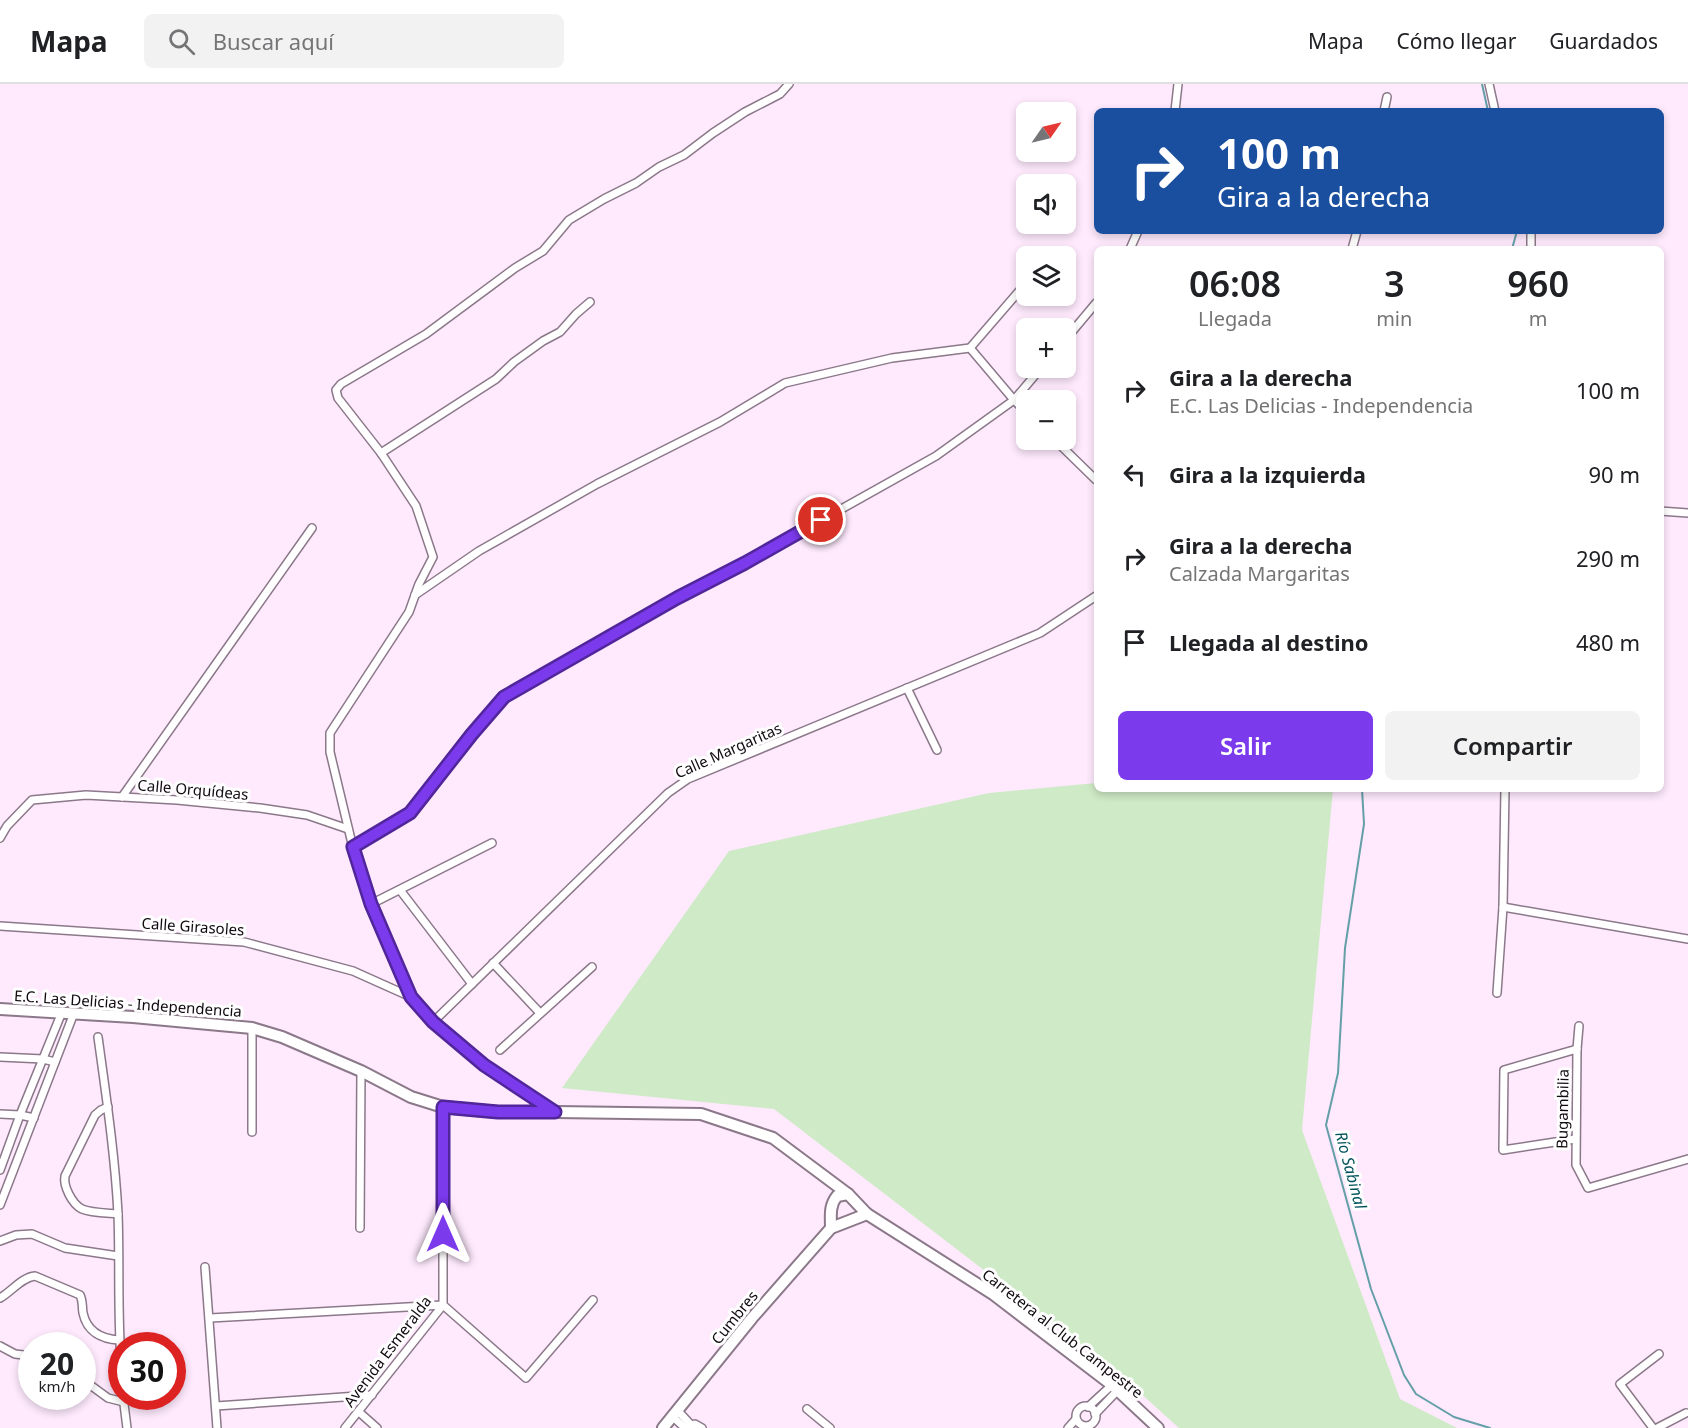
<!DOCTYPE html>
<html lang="es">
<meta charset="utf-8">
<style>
body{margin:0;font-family:"Noto Sans",sans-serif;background:#f2f2f2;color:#202124;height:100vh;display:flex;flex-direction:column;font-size:22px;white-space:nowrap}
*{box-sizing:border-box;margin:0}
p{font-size:20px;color:#757577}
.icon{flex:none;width:33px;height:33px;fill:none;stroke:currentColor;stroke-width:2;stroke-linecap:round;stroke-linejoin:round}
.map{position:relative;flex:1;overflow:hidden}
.sheet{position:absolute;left:1094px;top:162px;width:570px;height:546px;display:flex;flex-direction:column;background:#fff;border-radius:9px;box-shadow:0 3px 9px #0003}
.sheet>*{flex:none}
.banner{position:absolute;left:1094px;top:24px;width:570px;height:126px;border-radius:9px;box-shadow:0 3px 9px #0003;background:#1a4fa0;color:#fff;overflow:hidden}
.needle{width:39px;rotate:56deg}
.buttons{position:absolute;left:1016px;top:18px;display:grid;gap:12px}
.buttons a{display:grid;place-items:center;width:60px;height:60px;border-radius:9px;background:#fff;box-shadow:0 3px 9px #0003;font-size:30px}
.speed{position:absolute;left:18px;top:1248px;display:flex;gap:12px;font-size:30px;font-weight:700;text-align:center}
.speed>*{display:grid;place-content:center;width:78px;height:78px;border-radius:50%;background:#fff;box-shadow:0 3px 9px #0003;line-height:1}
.speed small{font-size:15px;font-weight:400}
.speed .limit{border:9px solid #d22;background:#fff;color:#111}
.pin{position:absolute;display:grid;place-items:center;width:51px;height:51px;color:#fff;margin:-26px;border:3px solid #fff;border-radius:50%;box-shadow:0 2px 6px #0007}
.me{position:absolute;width:66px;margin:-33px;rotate:0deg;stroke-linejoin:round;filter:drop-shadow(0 0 4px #0008)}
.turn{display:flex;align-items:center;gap:21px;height:126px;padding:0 24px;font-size:27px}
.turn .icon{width:78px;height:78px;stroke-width:2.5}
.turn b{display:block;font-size:42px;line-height:51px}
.eta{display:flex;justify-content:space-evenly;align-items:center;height:102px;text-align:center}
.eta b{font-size:36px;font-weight:600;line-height:42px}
.action{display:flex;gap:12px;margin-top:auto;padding:12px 24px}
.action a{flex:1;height:69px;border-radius:9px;background:#7c3aed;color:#fff;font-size:24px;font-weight:600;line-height:69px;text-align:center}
.action a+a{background:#f2f2f2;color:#202124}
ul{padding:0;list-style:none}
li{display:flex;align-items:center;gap:18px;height:84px;padding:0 24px}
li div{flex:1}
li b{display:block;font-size:22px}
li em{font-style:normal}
header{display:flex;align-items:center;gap:36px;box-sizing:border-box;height:84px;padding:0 30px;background:#fff;border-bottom:2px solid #e0e0e0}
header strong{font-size:28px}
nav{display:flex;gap:33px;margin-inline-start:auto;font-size:21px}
.search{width:420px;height:54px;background:#f2f2f2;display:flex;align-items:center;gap:15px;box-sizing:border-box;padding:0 21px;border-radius:9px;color:#757577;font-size:22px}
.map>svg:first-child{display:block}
</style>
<header>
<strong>Mapa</strong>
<div class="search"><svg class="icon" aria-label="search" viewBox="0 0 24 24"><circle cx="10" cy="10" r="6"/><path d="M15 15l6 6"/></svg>Buscar aquí</div>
<nav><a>Mapa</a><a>Cómo llegar</a><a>Guardados</a></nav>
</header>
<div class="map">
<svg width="1688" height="1344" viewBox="0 0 1688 1344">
<rect width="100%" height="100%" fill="#fee9fd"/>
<path fill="#cfeac6" d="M 1096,699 L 1096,705 L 1333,705 L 1302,1046 L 1400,1315 L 1457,1344 L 1179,1344 L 1118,1289 L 774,1025 L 562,1004 L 729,767 L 989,709 Z"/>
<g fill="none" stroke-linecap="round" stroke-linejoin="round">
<g stroke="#649fa8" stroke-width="2">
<path d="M 1482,0 L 1488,27"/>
<path d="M 1512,165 L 1517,147"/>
<path d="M 1362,705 L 1364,740 L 1345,864 L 1338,989 L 1326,1041 L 1371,1205 L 1404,1291 L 1416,1310 L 1454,1333 L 1490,1344"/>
</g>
<g stroke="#8b7889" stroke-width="10">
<g id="street">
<path d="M 1489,0 L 1495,27"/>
<path d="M 1175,27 L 1178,0"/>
<path d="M 1384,27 L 1387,13"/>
<path d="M 1531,147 L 1531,165"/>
<path d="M 1130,165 L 1138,147"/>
<path d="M 1352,165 L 1357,147"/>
<path d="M 1065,256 L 1096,219"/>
<path d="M 970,264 L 1014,316 L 1026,328"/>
<path d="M 1055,356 L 1096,396"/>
<path d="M 381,369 L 496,295 L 514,278 L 543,257 L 560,248 L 576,230 L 590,218"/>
<path d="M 1660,427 L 1688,429"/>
<path d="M 415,511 L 479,467 L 597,400 L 720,338 L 785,299 L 892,274 L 970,264 L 1026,199"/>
<path d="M 907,604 L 937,666"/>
<path d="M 122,713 L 312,444"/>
<path d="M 0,754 L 7,742 L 32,716 L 86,711 L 177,716 L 260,724 L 307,731 L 348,745"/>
<path d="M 353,763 L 410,729 L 472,650 L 504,613 L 677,514 L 745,479 L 936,372 L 1014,316 L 1041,284"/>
<path d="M 400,806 L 472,900"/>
<path d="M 371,820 L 492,759"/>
<path d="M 1503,823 L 1688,855"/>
<path d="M 0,842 L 244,858 L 353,887 L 411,913"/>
<path d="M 493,879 L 540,929"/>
<path d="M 1497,909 L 1503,823 L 1505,705"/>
<path d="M 433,938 L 668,709 L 688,695 L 1040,549 L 1096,512"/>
<path d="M 1579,942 L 1577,965 L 1576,1081 L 1588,1104 L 1688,1075"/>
<path d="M 252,944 L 252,1048"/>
<path d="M 98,953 C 106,1011 115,1071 118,1130 C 120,1183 117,1237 122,1290"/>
<path d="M 500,966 L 592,883"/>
<path d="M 0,973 L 43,975 L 55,978"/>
<path d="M 108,1023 L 101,1026 L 95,1031 L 65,1092 C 63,1102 72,1120 82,1125 C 91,1129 108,1129 118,1130"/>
<path d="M 555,1028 L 484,981 L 433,938 L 411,913 L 371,820 L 354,768 L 330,668 L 330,649 L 409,528 L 419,500 L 433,473 L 416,422 L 381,369 L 338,314 L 336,306 L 341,300 L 426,250 L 515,184 L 543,167 L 569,136 L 604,115 L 636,99 L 659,83 L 684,71 L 713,49 L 745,28 L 780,10 L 789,0"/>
<path d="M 0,1030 L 20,1031 L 34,1034"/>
<path d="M 1575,1055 L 1503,1066 L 1504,986 L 1577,965"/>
<path d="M 0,1086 L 20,1031 L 62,928"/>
<path d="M 0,1121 L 74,929"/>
<path d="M 360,1144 L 361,987"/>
<path d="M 0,1157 L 16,1151 L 32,1150 L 65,1164 L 118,1172"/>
<path d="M 205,1183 L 217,1344"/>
<path d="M 0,1214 C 11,1208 22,1193 35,1192 L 80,1211 C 83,1217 82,1223 83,1229 C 87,1248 102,1255 119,1256"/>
<path d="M 210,1234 L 443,1221 L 526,1294 L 593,1216"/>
<path d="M 0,1262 L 15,1270 L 32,1272"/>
<path d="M 82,1295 L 108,1314 L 124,1318"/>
<path d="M 123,1312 L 127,1344"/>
<circle cx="1086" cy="1332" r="10"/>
<path d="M 216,1322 L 372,1311"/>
<path d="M 1088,1323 L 1112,1301"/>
<path d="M 807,1325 L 830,1344"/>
<path d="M 678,1327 L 691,1341"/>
<path d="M 359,1328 L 377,1344"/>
<path d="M 1095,1330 L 1118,1306"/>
<path d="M 673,1333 L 685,1344"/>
<path d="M 345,1344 L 443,1221 L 443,1023"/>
<path d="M 686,1344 L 695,1340 L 702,1344"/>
<path d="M 1068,1344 L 1076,1335"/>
<path d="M 1653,1344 L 1620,1300 L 1659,1270"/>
<path d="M 1657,1344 L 1686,1329"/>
</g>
</g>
<g stroke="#8b7889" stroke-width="14">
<g id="secondary">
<path d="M 0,925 L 133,933 L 252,944 L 282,953 L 361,987 L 411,1013 L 443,1023 L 497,1028 L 555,1028 L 701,1030 L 773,1054 L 848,1110 L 867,1130 L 993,1210 L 1112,1301 L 1158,1344"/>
<path d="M 831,1144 C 831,1132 829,1122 837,1112 L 848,1110"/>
<path d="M 663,1344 L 752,1234 L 831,1144 L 867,1130"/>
</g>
</g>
<use href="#street" stroke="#fff" stroke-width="7"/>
<use href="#secondary" stroke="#fff" stroke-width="10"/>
</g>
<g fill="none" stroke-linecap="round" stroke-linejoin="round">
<g stroke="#51269a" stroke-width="15">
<path id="route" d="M 443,1150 L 443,1023 L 498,1028 L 555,1028 L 484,981 L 433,938 L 411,913 L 371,820 L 353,763 L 410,729 L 472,650 L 504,613 L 677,514 L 745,479 L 821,436"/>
</g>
<use href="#route" stroke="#7c3aed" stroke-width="10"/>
</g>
<g text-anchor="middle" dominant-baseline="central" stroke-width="6" stroke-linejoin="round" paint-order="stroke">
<g font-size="15" fill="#110a10" stroke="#fefefe">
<text transform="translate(728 666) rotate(-24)">Calle Margaritas</text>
<text transform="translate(193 705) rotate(5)">Calle Orquídeas</text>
<text transform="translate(193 842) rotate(4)">Calle Girasoles</text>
<text transform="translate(128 919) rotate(4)">E.C. Las Delicias - Independencia</text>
<text transform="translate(1562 1025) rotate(-89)">Bugambilia</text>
<text transform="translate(734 1233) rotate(-51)">Cumbres</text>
<text transform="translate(1063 1249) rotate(38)">Carretera al Club Campestre</text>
<text transform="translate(387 1267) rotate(-53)">Avenida Esmeralda</text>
</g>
<g font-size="16" font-style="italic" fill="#00525a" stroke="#fefefe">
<text transform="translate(1351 1086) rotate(75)">Río Sabinal</text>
</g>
</g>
</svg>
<div class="buttons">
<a><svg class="needle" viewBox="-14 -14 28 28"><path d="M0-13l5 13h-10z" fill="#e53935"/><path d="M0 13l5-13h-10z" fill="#757577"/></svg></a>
<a><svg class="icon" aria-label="sound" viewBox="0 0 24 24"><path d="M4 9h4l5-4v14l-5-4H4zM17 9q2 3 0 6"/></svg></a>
<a><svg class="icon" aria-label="layers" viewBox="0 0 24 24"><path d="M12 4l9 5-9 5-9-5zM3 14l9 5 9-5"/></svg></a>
<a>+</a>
<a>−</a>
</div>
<div class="speed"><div>20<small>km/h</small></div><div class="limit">30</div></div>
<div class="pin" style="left:821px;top:436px;background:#d93025"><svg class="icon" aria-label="arrive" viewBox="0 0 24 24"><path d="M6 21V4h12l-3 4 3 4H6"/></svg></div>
<svg class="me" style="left:443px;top:1150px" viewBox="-20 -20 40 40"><path d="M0-17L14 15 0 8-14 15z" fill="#7c3aed" stroke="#fff" stroke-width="4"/></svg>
<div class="banner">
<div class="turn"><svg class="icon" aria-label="right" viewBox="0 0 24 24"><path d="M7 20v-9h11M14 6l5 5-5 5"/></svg><div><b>100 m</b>Gira a la derecha</div></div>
</div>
<section class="sheet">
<div class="eta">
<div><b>06:08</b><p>Llegada</p></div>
<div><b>3</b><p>min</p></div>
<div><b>960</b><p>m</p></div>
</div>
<ul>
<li><svg class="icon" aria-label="right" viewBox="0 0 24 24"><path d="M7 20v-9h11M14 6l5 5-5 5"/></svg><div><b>Gira a la derecha</b><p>E.C. Las Delicias - Independencia</p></div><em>100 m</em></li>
<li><svg class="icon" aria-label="left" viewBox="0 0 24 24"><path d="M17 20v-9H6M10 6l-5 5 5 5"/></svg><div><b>Gira a la izquierda</b></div><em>90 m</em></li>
<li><svg class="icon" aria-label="right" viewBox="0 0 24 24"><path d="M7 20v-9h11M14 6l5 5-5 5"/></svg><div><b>Gira a la derecha</b><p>Calzada Margaritas</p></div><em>290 m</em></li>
<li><svg class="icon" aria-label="arrive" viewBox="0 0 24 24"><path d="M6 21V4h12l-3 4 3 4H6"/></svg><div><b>Llegada al destino</b></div><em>480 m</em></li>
</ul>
<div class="action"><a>Salir</a><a>Compartir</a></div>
</section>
</div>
